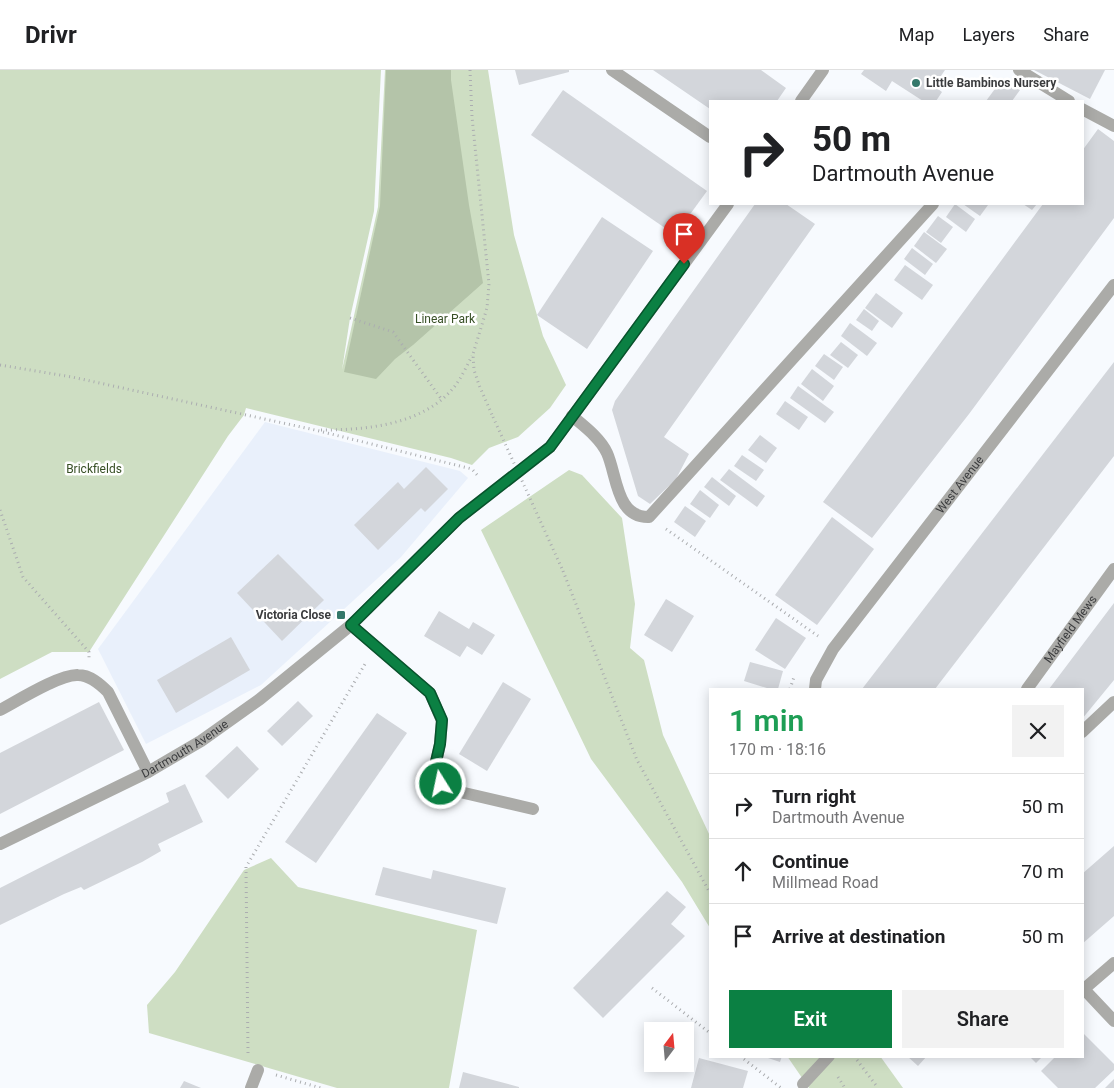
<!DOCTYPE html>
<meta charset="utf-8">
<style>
body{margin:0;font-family:Roboto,sans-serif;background:#f2f2f2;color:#202124;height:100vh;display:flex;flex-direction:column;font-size:19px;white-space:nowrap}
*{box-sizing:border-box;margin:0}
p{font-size:16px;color:#757577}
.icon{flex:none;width:28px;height:28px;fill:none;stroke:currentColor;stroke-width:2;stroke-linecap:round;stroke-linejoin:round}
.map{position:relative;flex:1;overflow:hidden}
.panel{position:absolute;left:709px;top:618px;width:375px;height:370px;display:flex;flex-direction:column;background:#fff;border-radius:0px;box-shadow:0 2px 12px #0003}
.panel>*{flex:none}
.hud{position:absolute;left:709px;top:30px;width:375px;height:105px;border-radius:0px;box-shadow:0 2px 12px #0003;background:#fff;color:#202124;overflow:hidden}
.needle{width:32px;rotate:16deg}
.buttons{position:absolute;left:644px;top:952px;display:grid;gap:10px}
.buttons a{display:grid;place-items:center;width:50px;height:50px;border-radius:0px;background:#fff;box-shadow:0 2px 12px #0003;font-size:25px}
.pin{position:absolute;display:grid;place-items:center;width:42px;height:42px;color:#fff;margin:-51px -21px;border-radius:50% 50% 50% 0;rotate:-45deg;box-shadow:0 0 5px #0007}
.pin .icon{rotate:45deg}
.me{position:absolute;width:55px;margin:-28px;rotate:350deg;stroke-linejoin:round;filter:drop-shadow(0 0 4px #0008)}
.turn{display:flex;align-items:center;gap:18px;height:105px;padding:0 20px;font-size:22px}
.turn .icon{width:65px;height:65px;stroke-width:2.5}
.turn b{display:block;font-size:35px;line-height:42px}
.round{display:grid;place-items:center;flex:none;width:52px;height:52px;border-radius:0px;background:#f2f2f2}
.overview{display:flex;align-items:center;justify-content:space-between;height:85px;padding:0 20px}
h1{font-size:30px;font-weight:600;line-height:38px;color:#1e9e55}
.cta{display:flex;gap:10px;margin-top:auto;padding:10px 20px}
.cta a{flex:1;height:58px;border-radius:0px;background:#0b8043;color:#fff;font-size:20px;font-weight:600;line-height:58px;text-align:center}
.cta a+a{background:#f2f2f2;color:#202124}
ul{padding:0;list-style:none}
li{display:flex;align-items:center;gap:15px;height:65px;padding:0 20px;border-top:1px solid #e0e0e0}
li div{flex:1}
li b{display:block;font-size:19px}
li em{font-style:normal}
header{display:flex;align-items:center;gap:30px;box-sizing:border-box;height:70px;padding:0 25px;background:#fff;border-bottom:1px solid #e0e0e0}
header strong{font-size:24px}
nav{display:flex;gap:28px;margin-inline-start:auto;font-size:18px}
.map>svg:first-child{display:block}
</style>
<header>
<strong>Drivr</strong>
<nav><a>Map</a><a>Layers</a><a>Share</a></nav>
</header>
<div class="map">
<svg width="1114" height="1018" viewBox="0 0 1114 1018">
<rect width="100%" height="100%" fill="#f7fafe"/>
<path fill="#e9f0fb" d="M 265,352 L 460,401 L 468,408 L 401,487 L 261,615 L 146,674 L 98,579 Z"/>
<g fill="#cedec3">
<path d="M 0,0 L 381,0 L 374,141 L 350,248 L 342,300 L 378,137 L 385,0 L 488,0 L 514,165 L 543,266 L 566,315 L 550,338 L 518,367 L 489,378 L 472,395 L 451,388 L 246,338 L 244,345 L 228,366 L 89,582 L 52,582 L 0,609 Z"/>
<path d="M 569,400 L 582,405 L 622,448 L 635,534 L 630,578 L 644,590 L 663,665 L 710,766 L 710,858 L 682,812 L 591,689 L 481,460 Z"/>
<path d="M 271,788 L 298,817 L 477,860 L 449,1018 L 337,1018 L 149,963 L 147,935 L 175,902 L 244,800 Z"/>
<path d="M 787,986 L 880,986 L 903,1018 L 809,1018 Z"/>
</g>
<path fill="#b4c4a9" d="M 386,0 L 451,0 L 451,10 L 469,135 L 483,213 L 413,275 L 395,289 L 376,309 L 344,302 L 380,136 Z"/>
<g fill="#d3d6db">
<path d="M 515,0 L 569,0 L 569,2 L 519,15 Z"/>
<path d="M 653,0 L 761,0 L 786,18 L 777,31 L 710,31 L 710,39 Z"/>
<path d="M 864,0 L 945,0 L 934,16 L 942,22 L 936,31 L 923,31 L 892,11 L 886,21 L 861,4 Z"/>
<path d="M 1034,0 L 1105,0 L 1090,29 Z"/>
<path d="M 1003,8 L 1020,20 L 1012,31 L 986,31 Z"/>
<path d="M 563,20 L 707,121 L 675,165 L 531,65 Z"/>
<path d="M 1098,59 L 1114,71 L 1114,148 L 969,344 L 872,468 L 823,432 L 1043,134 L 1082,134 L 1082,81 Z"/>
<path d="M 755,134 L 786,134 L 815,154 L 664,367 L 689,384 L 676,409 L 650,434 L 638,426 L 612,340 L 615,331 Z"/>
<path d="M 955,134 L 975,149 L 966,162 L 946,147 Z"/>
<path d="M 963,134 L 987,134 L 988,135 L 980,146 Z"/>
<path d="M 1023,134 L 1037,134 L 1032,140 Z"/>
<path d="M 938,146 L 953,157 L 941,173 L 926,162 Z"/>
<path d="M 602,147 L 653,181 L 587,279 L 537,245 Z"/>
<path d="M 924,162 L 947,179 L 936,193 L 914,176 Z"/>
<path d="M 912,178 L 933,194 L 925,205 L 904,189 Z"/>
<path d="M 905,195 L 933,215 L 922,230 L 894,210 Z"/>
<path d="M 876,223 L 903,243 L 892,258 L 865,238 Z"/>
<path d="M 864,239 L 879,251 L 872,261 L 856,250 Z"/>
<path d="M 850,253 L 877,273 L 867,286 L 841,266 Z"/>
<path d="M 841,272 L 858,285 L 848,298 L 830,285 Z"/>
<path d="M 824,284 L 843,297 L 834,310 L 815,296 Z"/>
<path d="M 1114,292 L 1114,386 L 935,619 L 862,619 Z"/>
<path d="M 812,299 L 834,316 L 823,331 L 801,314 Z"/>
<path d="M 798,316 L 834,342 L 825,353 L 790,328 Z"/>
<path d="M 785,331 L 808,347 L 799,360 L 776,344 Z"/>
<path d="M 760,365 L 777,378 L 766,393 L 748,380 Z"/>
<path d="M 742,385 L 764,400 L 756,411 L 734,396 Z"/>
<path d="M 426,397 L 448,419 L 425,442 L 421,438 L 378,480 L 354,455 L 398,412 L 404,419 Z"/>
<path d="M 729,399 L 765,426 L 757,437 L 720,410 Z"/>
<path d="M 712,407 L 736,426 L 729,436 L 704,417 Z"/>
<path d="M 700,420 L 719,435 L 710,448 L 690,434 Z"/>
<path d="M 685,436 L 706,451 L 695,467 L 674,452 Z"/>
<path d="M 832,447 L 874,479 L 817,555 L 775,525 Z"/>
<path d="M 278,484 L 324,530 L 282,571 L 237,523 Z"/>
<path d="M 666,529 L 694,546 L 672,582 L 644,565 Z"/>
<path d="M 1114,533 L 1114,610 L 1082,649 L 1082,619 L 1049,619 Z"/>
<path d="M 439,541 L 469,559 L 473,552 L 495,565 L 482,585 L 467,576 L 460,587 L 424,566 Z"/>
<path d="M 776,548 L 806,568 L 785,599 L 755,580 Z"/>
<path d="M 231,567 L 250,600 L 176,643 L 157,610 Z"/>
<path d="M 750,592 L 783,601 L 778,619 L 770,619 L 744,611 Z"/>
<path d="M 503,612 L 531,629 L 487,701 L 459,684 Z"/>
<path d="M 298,631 L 313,646 L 282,676 L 267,661 Z"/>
<path d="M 99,632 L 124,680 L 0,744 L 0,683 Z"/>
<path d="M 377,643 L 407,663 L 316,793 L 285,772 Z"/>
<path d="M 237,676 L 259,699 L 228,729 L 205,706 Z"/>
<path d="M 185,714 L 203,752 L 158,774 L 161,781 L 142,792 L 84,820 L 81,817 L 64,824 L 0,855 L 0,818 L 169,732 L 166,723 Z"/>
<path d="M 1114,776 L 1114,846 L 1082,874 L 1082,804 Z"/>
<path d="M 383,797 L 431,809 L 433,800 L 506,818 L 497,854 L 375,825 Z"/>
<path d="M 667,821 L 686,837 L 671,854 L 685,866 L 603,948 L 573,918 Z"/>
<path d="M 1082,962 L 1114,994 L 1114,1000 L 1095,1018 L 1058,1018 L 1041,1001 L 1056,986 L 1082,986 Z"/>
<path d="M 762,986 L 782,986 L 780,992 Z"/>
<path d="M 907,986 L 927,986 L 918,996 Z"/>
<path d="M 1029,986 L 1043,986 L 1036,993 Z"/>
<path d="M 699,988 L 748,1001 L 743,1018 L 691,1018 Z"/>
<path d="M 463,1002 L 519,1017 L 519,1018 L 459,1018 Z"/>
<path d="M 1114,1009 L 1114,1018 L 1105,1018 Z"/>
<path d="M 184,1011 L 201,1018 L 180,1018 Z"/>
</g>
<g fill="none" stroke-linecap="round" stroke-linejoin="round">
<g stroke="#abadb0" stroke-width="3" stroke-dasharray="1 4" stroke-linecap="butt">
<path d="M 470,0 L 472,47 L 489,214 L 487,238 L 473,284 L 474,300 L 479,315 L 493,347"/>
<path d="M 350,248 L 393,262 L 442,330"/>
<path d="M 0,295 L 72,307 L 315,360 L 472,399 L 479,407"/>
<path d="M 321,360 C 367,360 424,355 455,316 C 462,307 467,295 472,286"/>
<path d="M 0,440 L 23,507 L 89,582 L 89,588"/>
<path d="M 666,459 L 818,566"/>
<path d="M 563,501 L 637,690 L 710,823"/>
<path d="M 790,619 L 794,607"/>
<path d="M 652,918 L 710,963"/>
<path d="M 248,983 L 246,797 L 365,594"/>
<path d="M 740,986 L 781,1018"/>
<path d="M 854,986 L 878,1018"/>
<path d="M 276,1005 L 321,1018"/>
<path d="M 838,1007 L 845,1018"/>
</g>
<g stroke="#ababa8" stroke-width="12">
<path d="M 1019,0 L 1069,31"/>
<path d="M 1082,39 L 1114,56"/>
<path d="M 572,346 C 585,357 600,368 607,383 C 617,405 616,448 649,447 L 933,134"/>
<path id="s1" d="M 1027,619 L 1114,499"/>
<path d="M 1082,662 L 1114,632"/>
</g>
<g stroke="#ababa8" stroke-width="12">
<path d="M 612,0 L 710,67"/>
<path d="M 801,31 L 823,0"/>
<path d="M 351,555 L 430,623 L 442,651 L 440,674 L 435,697 L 441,714 L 460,722 L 533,739"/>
<path id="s2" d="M 815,619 L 816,610 L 833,579 L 1114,215"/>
<path d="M 0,640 C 17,631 60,604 78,605 C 90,605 100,614 108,622 L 148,702"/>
<path id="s3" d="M 0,774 L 148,702 L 201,671 L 260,629 L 351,555 L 459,448 L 550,377 L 728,134"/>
<path d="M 1082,917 L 1114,951"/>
<path d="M 1084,919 L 1114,893"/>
<path d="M 251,1018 L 258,1000"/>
</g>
<path stroke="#abadb0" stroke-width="3" stroke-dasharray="1 4" stroke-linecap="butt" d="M 493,347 L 563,501"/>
<path stroke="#ababa8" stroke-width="12" d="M 803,1014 L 829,986"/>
</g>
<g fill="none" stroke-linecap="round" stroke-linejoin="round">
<g stroke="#07532c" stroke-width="12">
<path id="route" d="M 441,714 L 435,696 L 440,674 L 442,650 L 430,623 L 351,555 L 459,448 L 550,377 L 684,194"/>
</g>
<use href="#route" stroke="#0b8043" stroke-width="9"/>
</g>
<g fill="#34786a" stroke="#fff" stroke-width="2">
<circle cx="916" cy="13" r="5"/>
<rect x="336" y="540" width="10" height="10" rx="2.5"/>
</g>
<g text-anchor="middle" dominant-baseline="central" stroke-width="5" stroke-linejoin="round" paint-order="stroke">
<g font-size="12" font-weight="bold" fill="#3b3c3e" stroke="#fff" text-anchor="start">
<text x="926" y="13">Little Bambinos Nursery</text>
<text x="331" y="545" text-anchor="end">Victoria Close</text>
</g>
<g font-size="12" fill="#374f25" stroke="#fff">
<text x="445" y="249">Linear Park</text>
<text x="94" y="399">Brickfields</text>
</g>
<g font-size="12" fill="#3b3c3e" stroke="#fff">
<text stroke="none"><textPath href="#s2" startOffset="252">West Avenue</textPath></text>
<text stroke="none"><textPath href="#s1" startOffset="74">Mayfield Mews</textPath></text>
<text stroke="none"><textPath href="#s3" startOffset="208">Dartmouth Avenue</textPath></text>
</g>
</g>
</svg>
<div class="buttons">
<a><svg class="needle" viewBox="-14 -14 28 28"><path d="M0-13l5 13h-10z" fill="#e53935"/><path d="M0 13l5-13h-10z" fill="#757577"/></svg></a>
</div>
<div class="pin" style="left:684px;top:194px;background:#d93025"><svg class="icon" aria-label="arrive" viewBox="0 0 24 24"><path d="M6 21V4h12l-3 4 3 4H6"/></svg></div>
<svg class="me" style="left:441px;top:714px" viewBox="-20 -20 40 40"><circle r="17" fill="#0b8043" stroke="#fff" stroke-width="3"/><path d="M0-11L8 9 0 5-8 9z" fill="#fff"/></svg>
<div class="hud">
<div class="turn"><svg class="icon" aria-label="right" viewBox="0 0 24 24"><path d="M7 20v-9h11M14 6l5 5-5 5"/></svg><div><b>50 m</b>Dartmouth Avenue</div></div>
</div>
<section class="panel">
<div class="overview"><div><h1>1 min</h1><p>170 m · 18:16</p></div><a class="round"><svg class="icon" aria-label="close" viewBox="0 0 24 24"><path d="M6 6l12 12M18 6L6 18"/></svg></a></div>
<ul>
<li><svg class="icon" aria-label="right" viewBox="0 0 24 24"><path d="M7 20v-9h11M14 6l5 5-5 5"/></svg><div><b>Turn right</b><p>Dartmouth Avenue</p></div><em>50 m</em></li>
<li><svg class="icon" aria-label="ahead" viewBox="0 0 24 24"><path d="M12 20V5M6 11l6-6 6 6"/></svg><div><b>Continue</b><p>Millmead Road</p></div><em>70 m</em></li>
<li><svg class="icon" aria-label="arrive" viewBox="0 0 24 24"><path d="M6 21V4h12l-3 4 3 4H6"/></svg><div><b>Arrive at destination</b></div><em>50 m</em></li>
</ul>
<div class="cta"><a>Exit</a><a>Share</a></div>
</section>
</div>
